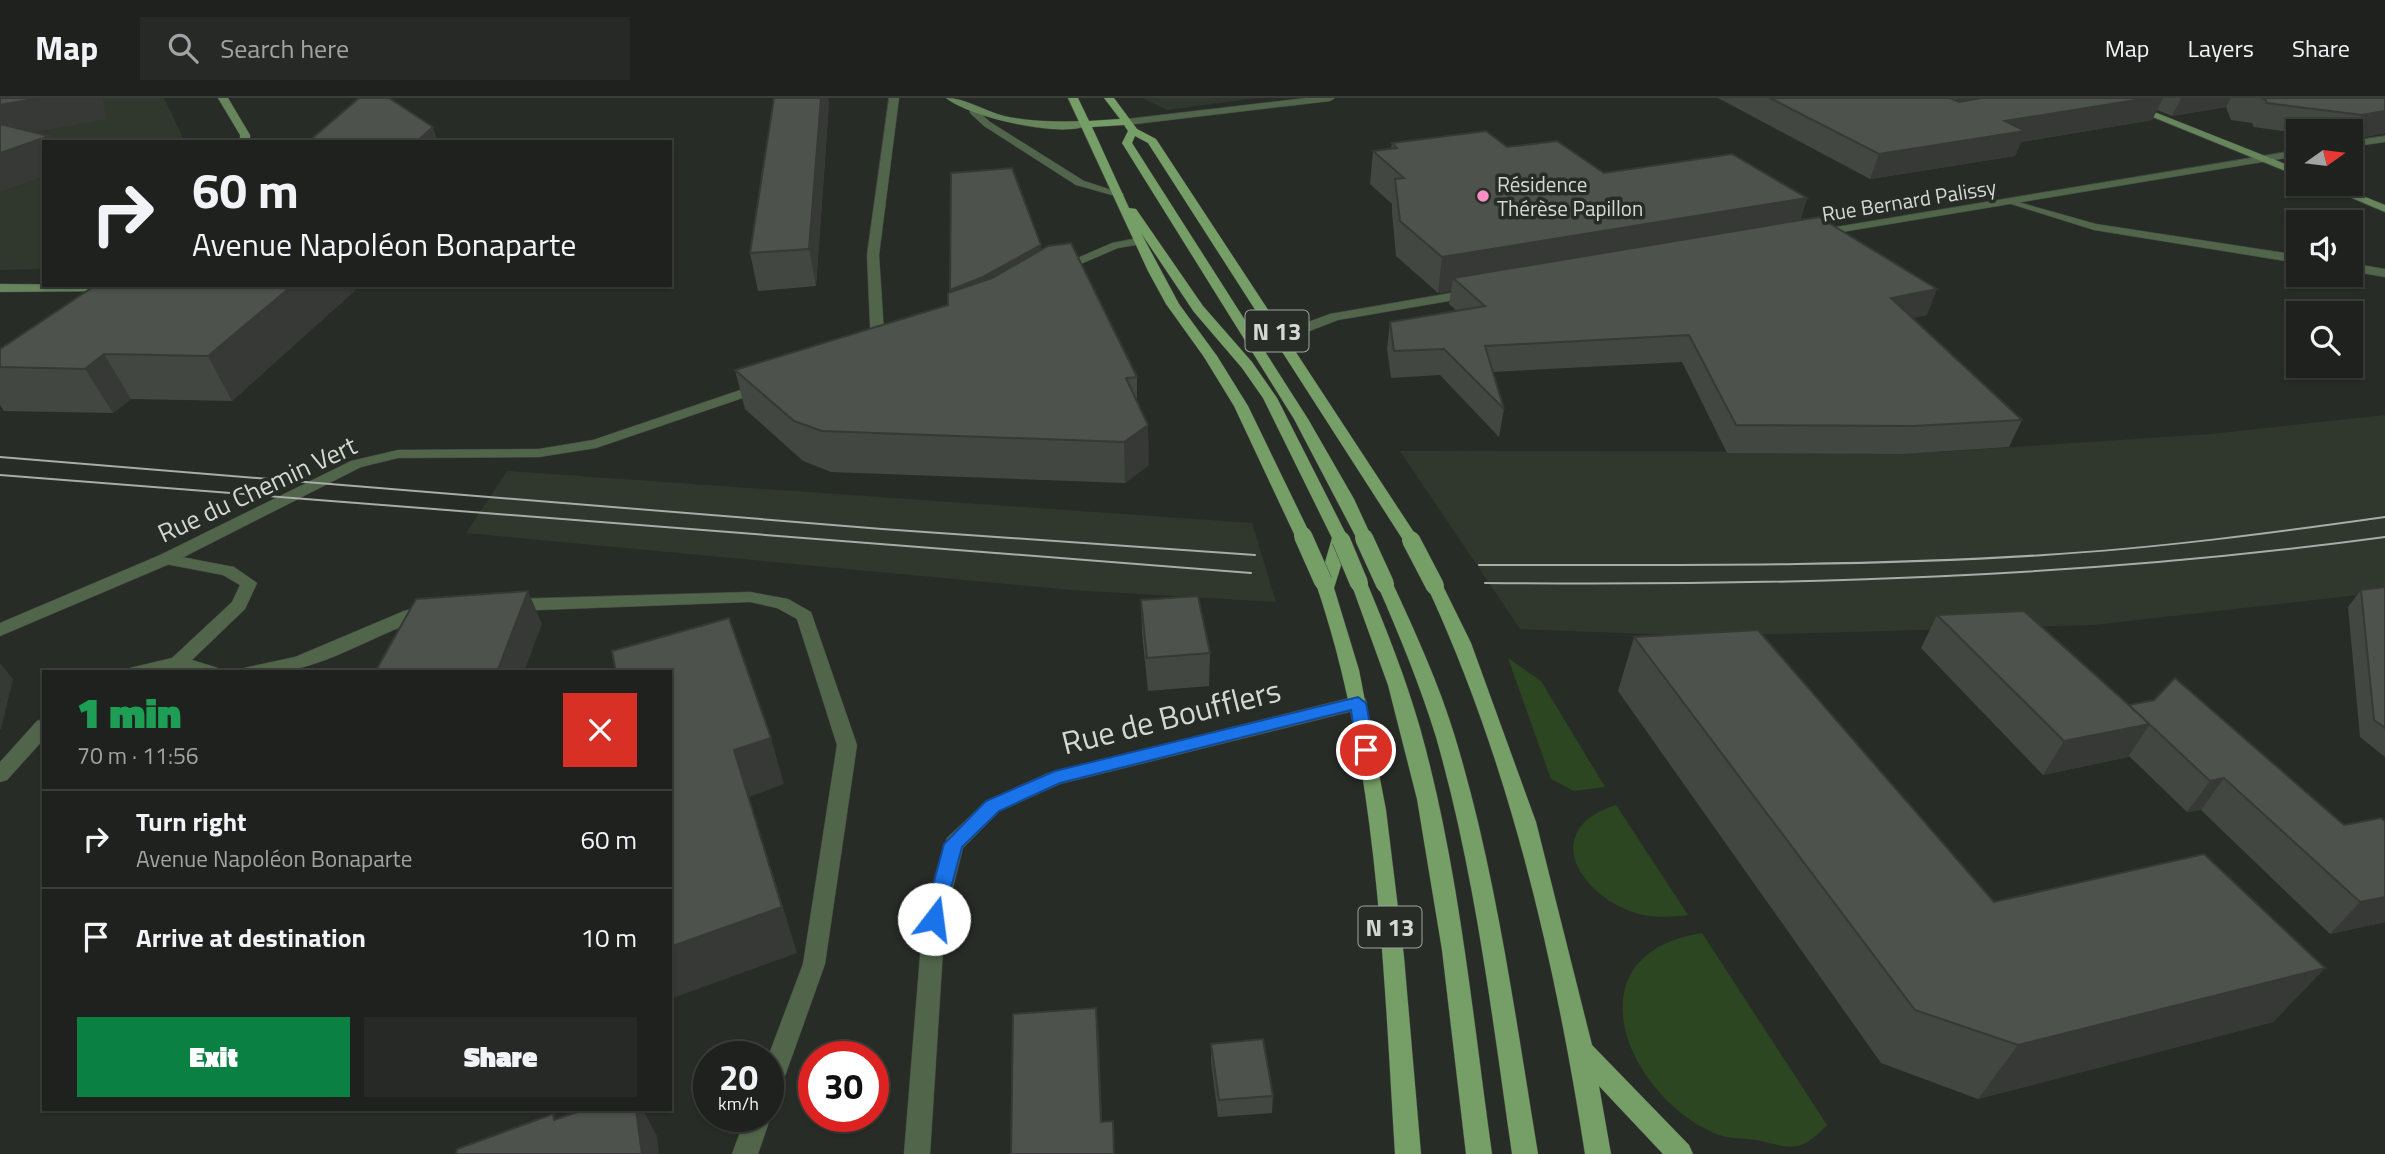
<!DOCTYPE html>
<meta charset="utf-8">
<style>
body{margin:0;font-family:"Titillium Web",sans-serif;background:#262926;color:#f1f3f6;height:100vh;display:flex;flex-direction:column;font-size:26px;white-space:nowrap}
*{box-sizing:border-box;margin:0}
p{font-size:23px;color:#a1a3a4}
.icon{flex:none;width:38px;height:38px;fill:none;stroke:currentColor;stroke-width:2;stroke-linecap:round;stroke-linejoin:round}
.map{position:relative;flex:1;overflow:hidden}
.panel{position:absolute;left:42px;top:572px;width:630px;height:441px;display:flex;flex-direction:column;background:#1e211d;border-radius:0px;box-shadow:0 2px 5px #0004,0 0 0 2px #3c3e3b}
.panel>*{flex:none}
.top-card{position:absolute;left:42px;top:42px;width:630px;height:147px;border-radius:0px;box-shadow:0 2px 5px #0004,0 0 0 2px #3c3e3b;background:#1e211d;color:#f1f3f6;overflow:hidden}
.needle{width:46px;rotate:76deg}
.buttons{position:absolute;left:2286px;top:21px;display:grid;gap:14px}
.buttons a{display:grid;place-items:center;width:77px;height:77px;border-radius:0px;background:#1e211d;box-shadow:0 2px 5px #0004,0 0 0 2px #3c3e3b;font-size:35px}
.speed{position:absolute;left:693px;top:943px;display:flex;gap:14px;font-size:35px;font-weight:700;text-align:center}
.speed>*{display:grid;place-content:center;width:91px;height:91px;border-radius:50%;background:#1e211d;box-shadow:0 2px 5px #0004,0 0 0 2px #3c3e3b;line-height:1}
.speed small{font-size:18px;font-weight:400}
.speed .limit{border:10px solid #d22;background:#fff;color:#111}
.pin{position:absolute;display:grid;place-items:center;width:60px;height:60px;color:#fff;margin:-30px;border:4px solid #fff;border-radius:50%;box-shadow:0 2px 7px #0007}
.me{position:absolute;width:77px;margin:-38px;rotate:15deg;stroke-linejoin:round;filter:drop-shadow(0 0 5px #0008)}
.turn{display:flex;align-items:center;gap:24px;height:147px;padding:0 35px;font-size:32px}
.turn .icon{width:91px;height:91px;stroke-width:2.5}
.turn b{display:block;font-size:49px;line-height:60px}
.round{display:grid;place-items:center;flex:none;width:74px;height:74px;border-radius:0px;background:#262926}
.summary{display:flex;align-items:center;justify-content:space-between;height:119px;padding:0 35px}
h1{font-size:42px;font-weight:800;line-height:52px;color:#1e9e55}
.primary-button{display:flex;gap:14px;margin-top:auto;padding:14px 35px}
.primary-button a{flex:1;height:80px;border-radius:0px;background:#0b8043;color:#fff;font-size:28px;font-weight:800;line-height:80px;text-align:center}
.primary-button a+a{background:#262926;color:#f1f3f6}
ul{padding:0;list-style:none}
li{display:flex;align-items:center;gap:21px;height:98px;padding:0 35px;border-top:2px solid #3c3e3b}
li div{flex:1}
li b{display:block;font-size:26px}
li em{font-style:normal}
header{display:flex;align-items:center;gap:42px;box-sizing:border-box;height:98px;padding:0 35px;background:#1e211d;border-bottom:2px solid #3c3e3b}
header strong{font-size:33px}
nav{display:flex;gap:38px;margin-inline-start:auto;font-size:24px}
.search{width:490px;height:63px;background:#262926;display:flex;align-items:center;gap:18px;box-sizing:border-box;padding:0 24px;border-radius:0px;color:#a1a3a4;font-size:26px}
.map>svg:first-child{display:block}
</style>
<header>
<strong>Map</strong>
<div class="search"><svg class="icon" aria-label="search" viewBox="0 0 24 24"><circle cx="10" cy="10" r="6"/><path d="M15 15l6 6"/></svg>Search here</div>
<nav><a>Map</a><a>Layers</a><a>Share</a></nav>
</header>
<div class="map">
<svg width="2385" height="1056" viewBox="0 0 2385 1056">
<rect width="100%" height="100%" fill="#282c27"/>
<g fill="#30382d">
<path d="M 0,0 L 164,0 L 185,44 L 44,44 L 44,171 L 0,172 Z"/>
<path d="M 1142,0 L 1256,0 L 1167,12 Z"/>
<path d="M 2385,317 L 2385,494 L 2093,527 L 1703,538 L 1520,531 L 1400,353 L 1938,354 L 2211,336 Z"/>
<path d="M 507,373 L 1252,425 L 1276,504 L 1071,492 L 466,435 Z"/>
</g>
<g fill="#2c4621">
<path d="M 1508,560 L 1541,583 L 1605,689 L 1574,693 L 1551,681 Z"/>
<path d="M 1616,707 L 1688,817 C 1671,819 1655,820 1639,816 C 1581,800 1537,732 1616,707 Z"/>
<path d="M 1702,835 L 1827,1027 C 1799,1056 1793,1050 1756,1042 C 1745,1040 1730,1041 1719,1037 C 1627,1001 1566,856 1702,835 Z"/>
</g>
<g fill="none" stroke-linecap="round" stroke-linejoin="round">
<g stroke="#444743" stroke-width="1">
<g id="lane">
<path d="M 2011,102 L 2096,126 L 2298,157 L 2298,165 L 2094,132 L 2011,106 Z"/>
<path d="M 2350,165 L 2385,171 L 2385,179 L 2350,173 Z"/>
<path d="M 166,456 L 234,469 L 257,485 L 245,511 L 192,562 L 218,570 L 221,574 L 178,571 L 127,574 L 130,570 L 172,560 L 232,504 L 240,487 L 223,477 L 160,465 L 158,461 Z"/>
<path d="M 750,494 L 788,501 L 811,514 L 857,647 L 825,866 L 780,992 L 777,1000 L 768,1003 L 768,959 L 803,866 L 837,647 L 797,521 L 777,510 L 750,504 L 512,513 L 503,507 L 512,501 Z"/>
<path d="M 429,507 L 438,513 L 435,517 C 388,530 344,559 300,570 C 280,575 261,574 241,574 L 244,570 L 295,559 L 404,513 Z"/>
<path d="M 44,621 L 44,641 L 7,682 L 0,684 L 0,664 L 37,623 Z"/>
<path d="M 768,1011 L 771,1018 L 758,1056 L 732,1056 L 746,1018 L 768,1018 Z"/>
</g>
</g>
<g stroke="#444743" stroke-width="1">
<g id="street">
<path d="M 889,0 L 899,0 L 879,157 L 885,250 L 878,254 L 871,250 L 867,157 Z"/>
<path d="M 1306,0 L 1335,0 L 1330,3 L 1127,27 L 1122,24 L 1127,21 Z"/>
<path d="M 970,11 L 976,11 L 990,24 L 1084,83 L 1124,96 L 1119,99 L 1076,87 L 984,28 L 970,15 Z"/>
<path d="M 2385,38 L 2385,44 L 2350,49 L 2350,43 Z"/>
<path d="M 2298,52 L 2298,58 L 1818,138 L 1812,135 L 1818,132 Z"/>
<path d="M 1138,140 L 1144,144 L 1142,146 L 1118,150 L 1062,174 L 1052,171 L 1112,145 Z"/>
<path d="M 1474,191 L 1480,195 L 1478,198 L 1338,222 L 1307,234 L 1295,254 L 1290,255 L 1283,251 L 1297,228 L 1330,216 Z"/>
<path d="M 764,284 L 769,285 L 769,291 L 596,350 L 539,359 L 398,360 L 361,369 L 172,465 L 0,538 L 0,525 L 160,457 L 351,363 L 398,352 L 539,351 L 593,342 Z"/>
<path d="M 1358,598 L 1365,600 L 1367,605 L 1365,610 L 1060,686 L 1000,713 L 963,750 L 945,821 L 930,1056 L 904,1056 L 923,821 L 947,740 L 986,703 L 1048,675 Z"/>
</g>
</g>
<g stroke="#444743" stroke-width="1">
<g id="secondary">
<path d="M 218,0 L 228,0 L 250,37 L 250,44 L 240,44 L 240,37 Z"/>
<path d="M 946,0 C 966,0 984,13 1004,18 C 1031,24 1058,24 1086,23 L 1091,26 C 1065,42 969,19 946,0 Z"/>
<path d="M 2106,0 L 2119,0 L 2298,71 L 2298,78 Z"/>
<path d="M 2319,86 L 2333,86 L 2385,107 L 2385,114 Z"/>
<path d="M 0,186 L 121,187 L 122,189 L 116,193 L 0,194 Z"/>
</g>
</g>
<g stroke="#444743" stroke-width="1">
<g id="primary">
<path d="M 1068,0 L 1078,0 L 1089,23 L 1120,21 L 1104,0 L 1114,0 L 1137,31 L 1156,41 L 1419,442 L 1411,447 L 1405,445 L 1148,45 L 1135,38 L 1132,45 L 1308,321 L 1354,401 L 1372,440 L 1370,443 L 1358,443 L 1294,321 L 1122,45 L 1128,33 L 1124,27 L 1092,29 L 1129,110 L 1136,111 L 1203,208 L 1252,264 L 1277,300 L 1349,442 L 1334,490 L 1359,572 L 1386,712 L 1404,859 L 1421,1056 L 1395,1056 C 1383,865 1378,665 1315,483 L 1321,478 L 1332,440 L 1263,300 L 1242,270 L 1194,214 L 1141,135 L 1179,206 L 1217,258 L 1248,308 L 1311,438 L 1303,443 L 1295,438 L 1234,308 L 1204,259 L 1166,206 L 1148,173 Z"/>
<path d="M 1359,480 L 1367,485 C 1387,533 1406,581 1420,630 C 1459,769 1472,914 1492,1056 L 1466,1056 L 1442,852 L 1417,701 L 1388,587 L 1351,485 Z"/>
<path d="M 1385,481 L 1393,486 C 1416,536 1439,586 1455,639 C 1496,774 1515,917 1538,1056 L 1512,1056 C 1492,917 1475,775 1436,639 C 1420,587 1399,536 1377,486 Z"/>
<path d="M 1435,483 L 1443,488 L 1471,545 L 1536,724 L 1592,947 L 1689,1047 L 1693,1056 L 1663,1056 L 1599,988 L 1611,1056 L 1585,1056 C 1555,862 1510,667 1427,488 Z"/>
</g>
</g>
<use href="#lane" fill="#51654b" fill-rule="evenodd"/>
<use href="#street" fill="#51654b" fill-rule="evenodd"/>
<use href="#secondary" fill="#66855b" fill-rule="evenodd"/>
<use href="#primary" fill="#769e67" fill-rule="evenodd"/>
<g stroke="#a9aca8" stroke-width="2">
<path d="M 0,359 L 882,431 L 1255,457"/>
<path d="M 0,377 L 1251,475"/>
<path d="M 1479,467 C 1667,467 1856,469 2044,457 C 2158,450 2272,435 2385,419"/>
<path d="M 1485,485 C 1788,488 2084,480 2385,439"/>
</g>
<g stroke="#444743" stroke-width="19" stroke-linecap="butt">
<g id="primary-bridge">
<path d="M 1303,438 L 1323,483"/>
<path d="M 1364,440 L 1385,486"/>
<path d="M 1341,442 L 1359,485"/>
<path d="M 1411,442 L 1435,488"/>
</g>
</g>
<use href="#primary-bridge" stroke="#769e67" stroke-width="18"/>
</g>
<g fill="#424741">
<path d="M 1718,0 L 2385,0 L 2385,36 L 2385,35 L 2350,42 L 2350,33 L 2298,33 L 2298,35 L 2254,29 L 2252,25 L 2231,22 L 2226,9 L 2172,18 L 2157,12 L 2152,22 L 2021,44 L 2015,58 L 1870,81 Z"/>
<path d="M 829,5 L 816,188 L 758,193 L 750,155 Z"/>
<path d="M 1392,45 L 1507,49 L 1604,75 L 1807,100 L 1800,123 L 1927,217 L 1912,220 L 2022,322 L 2009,349 L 1902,356 L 1727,355 L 1682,264 L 1493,274 L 1504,311 L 1499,339 L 1440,277 L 1391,280 L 1387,251 L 1390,224 L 1457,213 L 1449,206 L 1451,193 L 1438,195 L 1396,158 L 1392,115 L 1392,106 L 1370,86 L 1373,53 L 1391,51 Z"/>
<path d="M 1041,147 L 1041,152 L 1137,279 L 1137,304 L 1149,367 L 1125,385 L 831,374 L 803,363 L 745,311 L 735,272 L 948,207 Z"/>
<path d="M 361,187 L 232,303 L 131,301 L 113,315 L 4,313 L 0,307 L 0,251 Z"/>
<path d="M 2385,489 L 2385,659 L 2360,639 L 2348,509 L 2361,492 Z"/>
<path d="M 1141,502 L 1210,555 L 1209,588 L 1148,593 L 1142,535 Z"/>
<path d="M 1937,517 L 2129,607 L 2344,727 L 2385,723 L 2385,824 L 2330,836 L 2201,712 L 2187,714 L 2129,658 L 2128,659 L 2043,677 L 1921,550 Z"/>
<path d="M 1634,539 L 1994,804 L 2325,870 L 2273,924 L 1978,1001 L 1881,965 L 1618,593 Z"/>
<path d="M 1211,946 L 1273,998 L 1272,1015 L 1218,1019 L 1211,963 Z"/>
</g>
<g fill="#363935">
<path d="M 38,0 L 103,0 L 106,21 L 0,41 L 0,7 Z"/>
<path d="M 821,0 L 828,0 L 829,5 L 816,188 L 809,151 Z"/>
<path d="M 1957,0 L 2056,0 L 1950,17 Z"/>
<path d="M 2148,0 L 2163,0 L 2152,22 L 2021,44 L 2015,58 L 1870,81 L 1879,56 L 2005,23 Z"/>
<path d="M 2181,0 L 2231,0 L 2226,9 L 2172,18 Z"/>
<path d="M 2385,13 L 2385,35 L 2350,42 L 2350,38 L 2362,17 Z"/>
<path d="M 433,29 L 438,44 L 416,44 Z"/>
<path d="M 49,38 L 52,44 L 44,44 L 44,78 L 0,94 L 0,55 Z"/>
<path d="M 1807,100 L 1796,134 L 1453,180 L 1451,193 L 1438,195 L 1442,159 Z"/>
<path d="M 1041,147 L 1043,174 L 954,220 L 950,192 Z"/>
<path d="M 293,187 L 361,187 L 232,303 L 208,258 Z"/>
<path d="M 1937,191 L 1927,217 L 1881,226 L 1891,200 Z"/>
<path d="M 104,256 L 131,301 L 113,315 L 85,271 Z"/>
<path d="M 1148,327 L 1149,367 L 1125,385 L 1124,344 Z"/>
<path d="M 528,493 L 542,526 L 524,574 L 497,574 Z"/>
<path d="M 0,565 L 13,581 L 1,631 L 0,631 Z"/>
<path d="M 2150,626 L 2128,659 L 2043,677 L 2064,643 Z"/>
<path d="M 771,640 L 784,686 L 749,699 L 797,855 L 670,901 L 670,849 L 734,652 Z"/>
<path d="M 2224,680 L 2201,712 L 2187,714 L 2210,683 Z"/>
<path d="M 2385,799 L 2385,824 L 2330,836 L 2360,804 Z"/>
<path d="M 2325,870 L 2273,924 L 1978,1001 L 2018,947 Z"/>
<path d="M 1096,910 L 1099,937 L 1103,1050 L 1101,1024 Z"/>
<path d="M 636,1012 L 643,1012 L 657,1038 L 659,1056 L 642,1056 Z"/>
</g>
<g fill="#4d524c" stroke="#363935" stroke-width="2">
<path d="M 0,0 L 38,0 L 0,7 Z"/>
<path d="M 359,0 L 389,0 L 433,29 L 416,44 L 308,44 Z"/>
<path d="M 774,0 L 821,0 L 809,151 L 750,155 Z"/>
<path d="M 1770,0 L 1950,0 L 1959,4 L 1981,0 L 2148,0 L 2005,23 L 2025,33 L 1879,56 Z"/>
<path d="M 2261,0 L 2385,0 L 2385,13 L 2362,17 L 2267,5 L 2265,1 Z"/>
<path d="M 0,26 L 49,38 L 0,55 Z"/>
<path d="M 1486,33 L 1507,49 L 1557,43 L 1604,75 L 1732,56 L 1807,100 L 1442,159 L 1400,123 L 1395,81 L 1404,80 L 1373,53 L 1397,50 L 1392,45 Z"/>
<path d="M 1012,70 L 1041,147 L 983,179 L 950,192 L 951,75 Z"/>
<path d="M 1819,119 L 1937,191 L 1891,200 L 2022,322 L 1914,328 L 1736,327 L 1689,237 L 1485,248 L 1504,311 L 1444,251 L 1394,253 L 1390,224 L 1485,208 L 1453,180 Z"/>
<path d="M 1071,145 L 1137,279 L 1126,280 L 1148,327 L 1124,344 L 822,333 L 794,323 L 735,272 L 948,207 L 948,195 L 992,180 L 1048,148 Z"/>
<path d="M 96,187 L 293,187 L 208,258 L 104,256 L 85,271 L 0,269 L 0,251 Z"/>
<path d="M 2385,489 L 2385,630 L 2374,622 L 2361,492 Z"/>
<path d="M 528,493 L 497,574 L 375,574 L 416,501 Z"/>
<path d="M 1198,498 L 1210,555 L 1147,560 L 1141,502 Z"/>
<path d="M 2024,513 L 2150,626 L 2064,643 L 1937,517 Z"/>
<path d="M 729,520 L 771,640 L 734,652 L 782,809 L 670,849 L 670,574 L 616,574 L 612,553 Z"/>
<path d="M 1758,532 L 1994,804 L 2204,756 L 2325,870 L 2018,947 L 1915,912 L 1634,539 Z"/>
<path d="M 2175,580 L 2344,727 L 2381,720 L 2385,723 L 2385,799 L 2360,804 L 2224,680 L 2210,683 L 2129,607 L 2154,602 Z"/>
<path d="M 1096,910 L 1101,1024 L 1113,1023 L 1114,1056 L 1011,1056 L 1013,916 Z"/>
<path d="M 1263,941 L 1273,998 L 1219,1002 L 1211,946 Z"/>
<path d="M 584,1012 L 636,1012 L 642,1056 L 456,1056 L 457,1051 L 553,1016 L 554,1022 Z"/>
</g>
<path fill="#1a73e8" stroke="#114b97" stroke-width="2" d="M 1358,599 L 1366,605 L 1375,652 L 1372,657 L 1360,657 L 1357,652 L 1351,612 L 1060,685 L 999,713 L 962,749 L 941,827 L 927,827 L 924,821 L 944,746 L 986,703 L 1055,673 Z"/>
<circle fill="#fa8fc8" stroke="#282c27" stroke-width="2.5" cx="1483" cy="98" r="7"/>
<g text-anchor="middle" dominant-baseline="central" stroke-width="7" stroke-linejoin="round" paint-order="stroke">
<g font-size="21" fill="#d4d7d3" stroke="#282c27" text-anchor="start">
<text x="1497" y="86">Résidence<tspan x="1497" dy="24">Thérèse Papillon</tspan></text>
</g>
<g font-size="21" fill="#d4d7d3" stroke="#282c27">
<text transform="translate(1909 102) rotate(-9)">Rue Bernard Palissy</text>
</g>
<g fill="#282c27" stroke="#a0a49f" stroke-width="2">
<rect x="1245.5" y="212.5" width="63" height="41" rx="5"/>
<rect x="1358.5" y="808.5" width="63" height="41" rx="5"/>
</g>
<g font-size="24" font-weight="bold" fill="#d4d7d3">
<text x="1277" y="233">N 13</text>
<text x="1390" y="829">N 13</text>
</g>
<g font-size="26" fill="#d4d7d3" stroke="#282c27">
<text transform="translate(257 391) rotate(-25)">Rue du Chemin Vert</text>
</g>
<g font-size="32" fill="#d4d7d3" stroke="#282c27">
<text transform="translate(1171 618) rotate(-14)">Rue de Boufflers</text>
</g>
</g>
</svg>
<div class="buttons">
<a><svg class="needle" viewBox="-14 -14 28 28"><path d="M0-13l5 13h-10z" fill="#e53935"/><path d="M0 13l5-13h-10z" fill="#a1a3a4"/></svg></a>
<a><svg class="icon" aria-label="sound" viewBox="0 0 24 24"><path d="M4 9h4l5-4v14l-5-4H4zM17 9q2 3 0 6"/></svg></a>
<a><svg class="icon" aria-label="search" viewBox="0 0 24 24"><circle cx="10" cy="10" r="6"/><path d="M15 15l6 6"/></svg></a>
</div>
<div class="speed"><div>20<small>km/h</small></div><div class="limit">30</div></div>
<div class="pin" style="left:1366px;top:652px;background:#d93025"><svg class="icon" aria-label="arrive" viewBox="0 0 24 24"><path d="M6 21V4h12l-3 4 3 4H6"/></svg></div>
<svg class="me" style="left:934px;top:821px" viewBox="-20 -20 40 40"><circle r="19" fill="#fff"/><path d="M0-13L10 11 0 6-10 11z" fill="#1a73e8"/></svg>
<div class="top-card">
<div class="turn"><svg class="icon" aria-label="right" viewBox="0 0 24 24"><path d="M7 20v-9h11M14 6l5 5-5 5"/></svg><div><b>60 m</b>Avenue Napoléon Bonaparte</div></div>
</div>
<section class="panel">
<div class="summary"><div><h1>1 min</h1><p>70 m · 11:56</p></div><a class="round" style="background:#d93025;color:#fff"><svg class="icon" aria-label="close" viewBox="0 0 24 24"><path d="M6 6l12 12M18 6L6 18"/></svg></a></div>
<ul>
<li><svg class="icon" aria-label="right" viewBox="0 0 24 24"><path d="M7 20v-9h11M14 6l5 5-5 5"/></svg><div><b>Turn right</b><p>Avenue Napoléon Bonaparte</p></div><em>60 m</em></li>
<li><svg class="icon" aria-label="arrive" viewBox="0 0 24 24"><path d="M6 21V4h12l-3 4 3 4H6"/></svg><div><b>Arrive at destination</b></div><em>10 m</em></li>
</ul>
<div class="primary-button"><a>Exit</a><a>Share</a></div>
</section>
</div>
